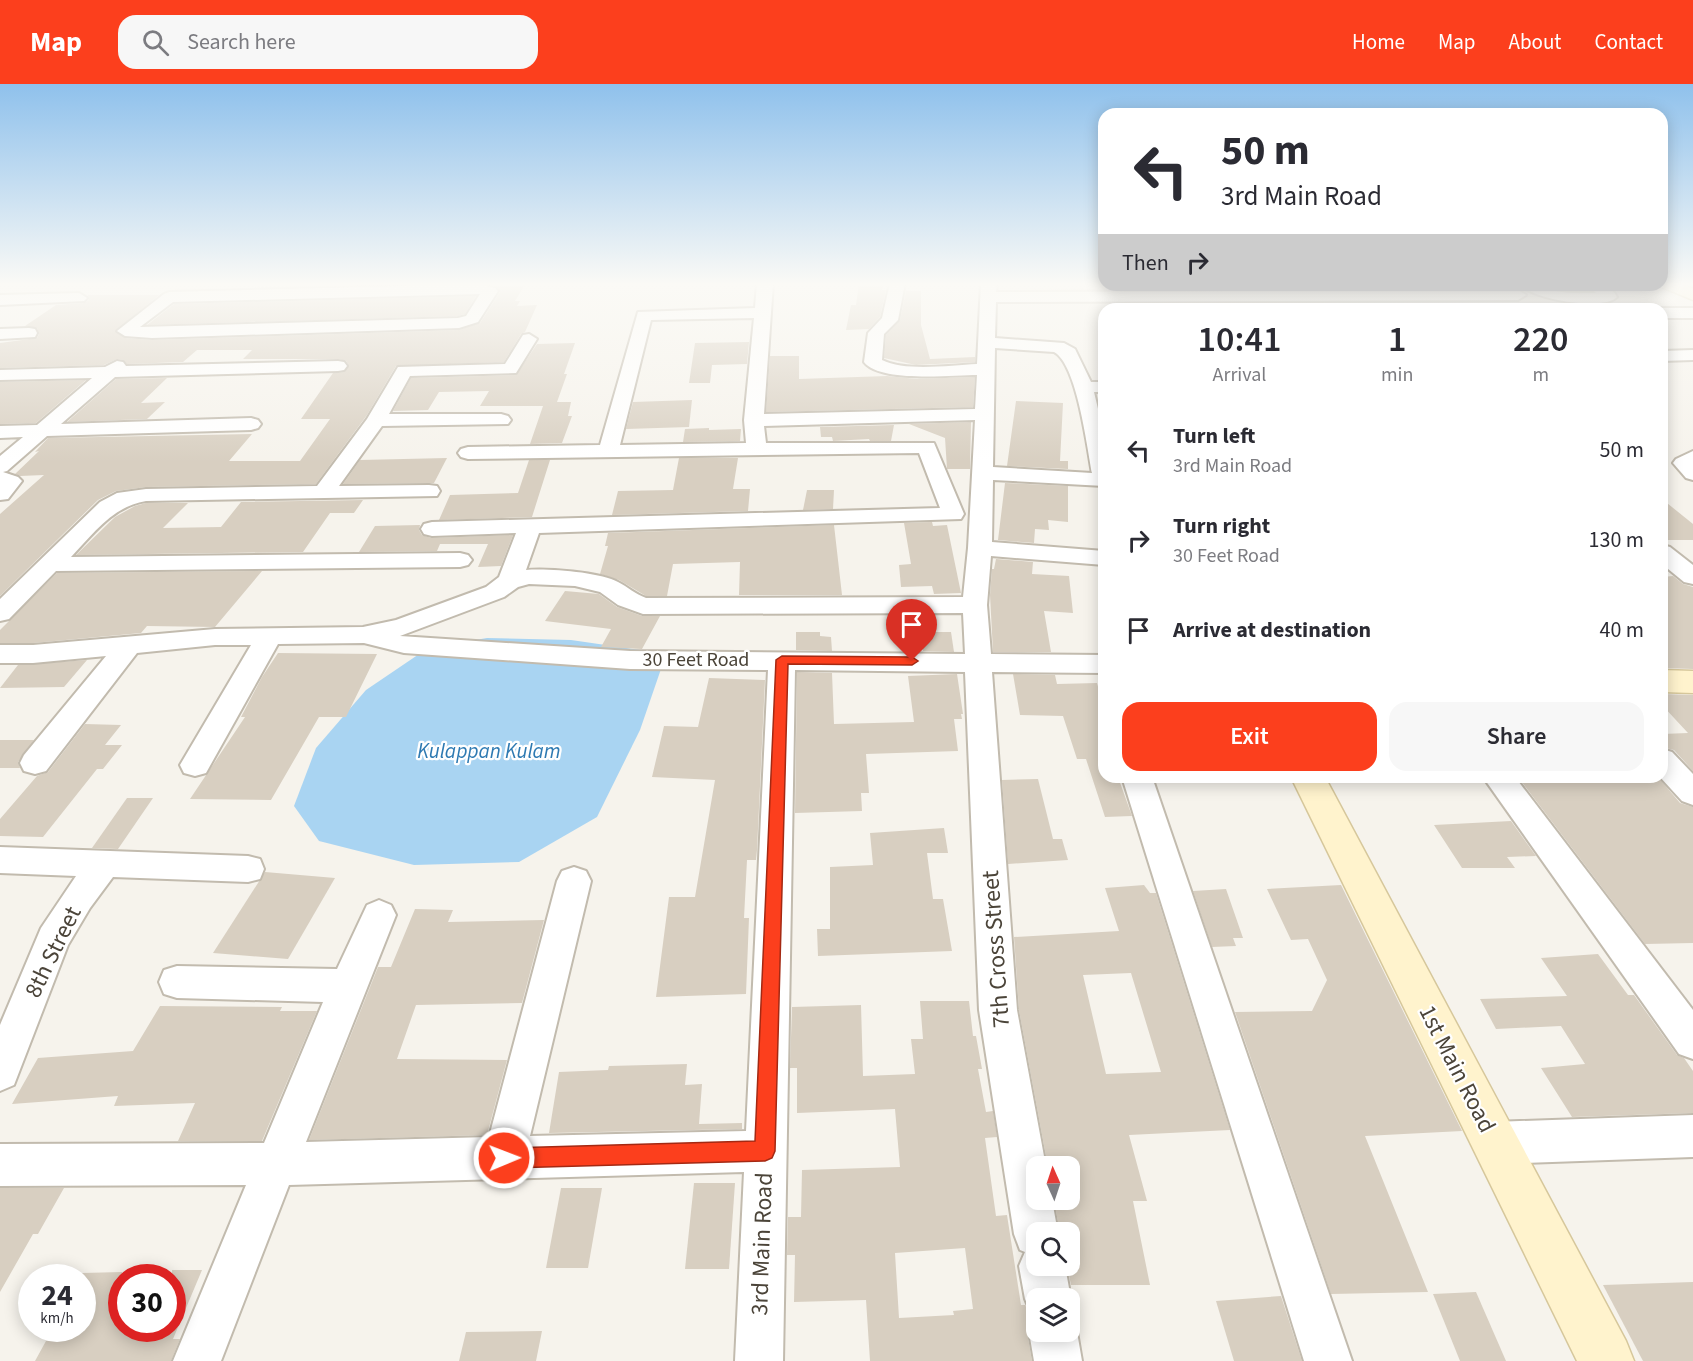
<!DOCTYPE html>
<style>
body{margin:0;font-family:"Source Sans 3",sans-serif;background:#f7f7f7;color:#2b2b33;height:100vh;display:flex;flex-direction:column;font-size:22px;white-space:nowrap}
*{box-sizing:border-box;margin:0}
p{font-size:20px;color:#7c7c81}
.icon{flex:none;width:33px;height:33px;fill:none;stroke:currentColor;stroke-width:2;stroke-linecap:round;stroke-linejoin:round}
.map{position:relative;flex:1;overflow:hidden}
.sheet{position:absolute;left:1098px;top:219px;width:570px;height:480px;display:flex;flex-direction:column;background:#fff;border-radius:18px;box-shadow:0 3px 15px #0003}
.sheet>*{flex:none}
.guide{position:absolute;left:1098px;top:24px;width:570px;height:183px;border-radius:18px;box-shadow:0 3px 15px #0003;background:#fff;color:#2b2b33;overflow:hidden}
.needle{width:39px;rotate:357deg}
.buttons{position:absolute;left:1026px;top:1072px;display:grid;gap:12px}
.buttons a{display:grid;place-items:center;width:54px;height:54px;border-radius:12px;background:#fff;box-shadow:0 3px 15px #0003;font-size:30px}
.speed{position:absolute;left:18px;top:1180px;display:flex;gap:12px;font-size:30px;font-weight:700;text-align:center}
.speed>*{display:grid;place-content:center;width:78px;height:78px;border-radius:50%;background:#fff;box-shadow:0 3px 15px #0003;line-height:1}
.speed small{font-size:15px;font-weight:400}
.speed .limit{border:9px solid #d22;background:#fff;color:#111}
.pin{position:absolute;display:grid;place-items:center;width:51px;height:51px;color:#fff;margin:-62px -26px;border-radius:50% 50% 50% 0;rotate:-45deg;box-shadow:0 0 6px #0007}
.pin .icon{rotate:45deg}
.me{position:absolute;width:66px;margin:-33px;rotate:89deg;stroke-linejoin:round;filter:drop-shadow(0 0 4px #0008)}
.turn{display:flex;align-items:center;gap:21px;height:126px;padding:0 24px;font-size:27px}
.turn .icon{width:78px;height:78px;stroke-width:2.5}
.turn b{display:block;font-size:42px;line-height:51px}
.then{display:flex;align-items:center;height:57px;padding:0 24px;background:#0003;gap:12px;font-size:22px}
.eta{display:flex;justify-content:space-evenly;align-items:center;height:102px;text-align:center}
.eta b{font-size:36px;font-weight:600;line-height:42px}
.action{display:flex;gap:12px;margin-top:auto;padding:12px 24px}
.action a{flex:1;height:69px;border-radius:18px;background:#fc3f1d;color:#fff;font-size:24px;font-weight:600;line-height:69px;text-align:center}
.action a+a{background:#f7f7f7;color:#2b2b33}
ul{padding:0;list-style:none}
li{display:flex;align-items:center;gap:18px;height:90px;padding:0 24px}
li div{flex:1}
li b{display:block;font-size:22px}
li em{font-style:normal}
header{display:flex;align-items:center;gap:36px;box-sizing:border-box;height:84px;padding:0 30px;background:#fc3f1d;color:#fff}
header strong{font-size:28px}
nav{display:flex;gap:33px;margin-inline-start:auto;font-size:21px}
.search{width:420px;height:54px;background:#f7f7f7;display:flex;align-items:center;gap:15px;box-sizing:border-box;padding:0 21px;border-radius:18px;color:#7c7c81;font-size:22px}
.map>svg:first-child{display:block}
</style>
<header>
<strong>Map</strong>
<div class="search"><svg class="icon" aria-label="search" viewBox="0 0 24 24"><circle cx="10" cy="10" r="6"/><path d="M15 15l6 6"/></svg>Search here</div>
<nav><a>Home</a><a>Map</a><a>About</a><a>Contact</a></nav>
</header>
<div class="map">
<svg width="1693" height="1277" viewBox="0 0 1693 1277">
<rect width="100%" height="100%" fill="#f6f3ec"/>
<path fill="#a9d4f2" d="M 487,554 L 571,556 L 661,569 L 662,582 L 640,646 L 597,733 L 519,778 L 414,781 L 319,757 L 294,722 L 316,664 L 366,606 L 428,564 Z"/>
<g fill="#d8cfc1" fill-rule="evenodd">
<path d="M 485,199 L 526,199 L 515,217 L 520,217 L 517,222 L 537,221 L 525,248 L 521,250 L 504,278 L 396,282 L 367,331 L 316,400 L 146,403 L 116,407 L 98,416 L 0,512 L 0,430 L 44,391 L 20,392 L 15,390 L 39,367 L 35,368 L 48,354 L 252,350 L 229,377 L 300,377 L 330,335 L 301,335 L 333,289 L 344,288 L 349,282 L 346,277 L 338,275 L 243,275 L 252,266 L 197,266 L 183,278 L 127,280 L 123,276 L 117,275 L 104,281 L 0,284 L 0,259 L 37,254 L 39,250 L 37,244 L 25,242 L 56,221 L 84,219 L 89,216 L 88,211 L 159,211 L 115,247 L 125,254 L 152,256 L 459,246 L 480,239 L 500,208 L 497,202 Z"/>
<path d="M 859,199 L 884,199 L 882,206 L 886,206 L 880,233 L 869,245 L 846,246 L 851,221 L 856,221 Z"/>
<path d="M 1341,201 L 1419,201 L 1423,204 L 1345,204 Z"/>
<path d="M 906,207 L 921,207 L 921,241 L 930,275 L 975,273 L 975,278 L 916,281 L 884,274 L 886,251 L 900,236 Z"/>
<path d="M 476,212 L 465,230 L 458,232 L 147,241 L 174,220 Z"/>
<path d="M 1359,219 L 1438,219 L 1445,225 L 1365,225 Z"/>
<path d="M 749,258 L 747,280 L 712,281 L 710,299 L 689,299 L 695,259 Z"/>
<path d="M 575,259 L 564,290 L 567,290 L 557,318 L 571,318 L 568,332 L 572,332 L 562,359 L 530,360 L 543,322 L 480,322 L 489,307 L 439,308 L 428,326 L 393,327 L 411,294 L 516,291 L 537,260 Z"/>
<path d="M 770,272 L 799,272 L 799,295 L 887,292 L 917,295 L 975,293 L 973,323 L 766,328 Z"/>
<path d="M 167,294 L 141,319 L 165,318 L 147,335 L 67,338 L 116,295 Z"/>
<path d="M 86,296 L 36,339 L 0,340 L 0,298 Z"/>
<path d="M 692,316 L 689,343 L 626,345 L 633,318 Z"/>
<path d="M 1016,317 L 1063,319 L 1060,377 L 1068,377 L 1068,385 L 1007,382 Z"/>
<path d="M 971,338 L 970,385 L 947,385 L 945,354 L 909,340 Z"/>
<path d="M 894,341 L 891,357 L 870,357 L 869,355 L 833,357 L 832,353 L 821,353 L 820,343 Z"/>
<path d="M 709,344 L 709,346 L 741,345 L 740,357 L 683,358 L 685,345 Z"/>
<path d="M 447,374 L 434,399 L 343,400 L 360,376 Z"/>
<path d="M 679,374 L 738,374 L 733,405 L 750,405 L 748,427 L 612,431 L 618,407 L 673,406 Z"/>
<path d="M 529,376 L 550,376 L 532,433 L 439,436 L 450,411 L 518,409 Z"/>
<path d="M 1005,399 L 1068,402 L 1068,438 L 1048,436 L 1049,446 L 1035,445 L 1034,459 L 998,456 Z"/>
<path d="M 807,406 L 834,406 L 833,425 L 803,426 Z"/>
<path d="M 1662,415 L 1693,440 L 1693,456 L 1662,456 Z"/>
<path d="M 363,416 L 354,429 L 330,429 L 303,468 L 76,471 L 115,433 L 135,422 L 146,419 L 188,419 L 163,444 L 221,443 L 241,418 Z"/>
<path d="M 932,438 L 933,442 L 947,441 L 961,509 L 934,510 L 932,502 L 901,503 L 899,481 L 911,480 L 904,439 Z"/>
<path d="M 420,441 L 419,446 L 422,451 L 431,454 L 513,451 L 501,482 L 478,483 L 488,460 L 440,460 L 437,467 L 359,468 L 375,442 Z"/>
<path d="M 834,441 L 842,511 L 739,511 L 740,478 L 673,480 L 667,512 L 646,512 L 619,496 L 600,490 L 608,462 L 605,462 L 608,449 Z"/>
<path d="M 996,475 L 1033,478 L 1032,490 L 1069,492 L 1073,529 L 1044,527 L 1051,568 L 993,568 L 990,511 L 992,485 L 994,485 Z"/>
<path d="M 262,487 L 215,543 L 147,542 L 141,549 L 33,559 L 0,559 L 0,546 L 57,489 Z"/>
<path d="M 1673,492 L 1683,500 L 1693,503 L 1693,585 L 1662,584 L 1662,493 Z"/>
<path d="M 565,507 L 599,510 L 617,523 L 642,532 L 660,532 L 642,565 L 601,563 L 611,545 L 545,537 Z"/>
<path d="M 796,548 L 820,548 L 820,552 L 831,553 L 832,567 L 796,566 Z"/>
<path d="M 922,548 L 951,548 L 954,568 L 923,567 Z"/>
<path d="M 278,569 L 377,570 L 346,633 L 319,633 L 271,716 L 190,715 L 245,633 L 241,633 L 262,593 Z"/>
<path d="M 87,576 L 64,603 L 0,604 L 18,581 Z"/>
<path d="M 797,588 L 832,589 L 834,640 L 914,638 L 908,592 L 957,590 L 963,630 L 961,630 L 962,635 L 954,635 L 958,667 L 866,670 L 869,709 L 861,709 L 862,727 L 795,729 Z"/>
<path d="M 1013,590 L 1055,591 L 1057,600 L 1097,599 L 1104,624 L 1104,693 L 1118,693 L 1132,732 L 1105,733 L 1086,675 L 1077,675 L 1063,632 L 1020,631 Z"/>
<path d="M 709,594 L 765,596 L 757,766 L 756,776 L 747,776 L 744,834 L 749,834 L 746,910 L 656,913 L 669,813 L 695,813 L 715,696 L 652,693 L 664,642 L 698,643 Z"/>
<path d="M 1662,610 L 1693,611 L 1693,687 L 1674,666 L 1662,663 L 1662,650 L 1688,649 L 1662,621 Z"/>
<path d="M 85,640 L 121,641 L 105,661 L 122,661 L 103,685 L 97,685 L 43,753 L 0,752 L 0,735 L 37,692 L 48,688 Z"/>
<path d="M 0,656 L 34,656 L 18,678 L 20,684 L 0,684 Z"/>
<path d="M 1518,693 L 1658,693 L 1680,719 L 1693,723 L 1693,859 L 1645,860 Z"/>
<path d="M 1038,695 L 1053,755 L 1062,755 L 1068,776 L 1008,780 L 1002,696 Z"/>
<path d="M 127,714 L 153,714 L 118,765 L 92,764 Z"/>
<path d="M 1511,737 L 1536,772 L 1507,773 L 1515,784 L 1462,784 L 1434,741 Z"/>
<path d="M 944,744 L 948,769 L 927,769 L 933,815 L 943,815 L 952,867 L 818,872 L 817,845 L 830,845 L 830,783 L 873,781 L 870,749 Z"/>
<path d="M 265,788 L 335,794 L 288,875 L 213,869 Z"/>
<path d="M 1144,801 L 1150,809 L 1156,809 L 1230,1046 L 1129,1051 L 1147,1117 L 1133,1117 L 1150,1201 L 1071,1201 L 1067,1182 L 1070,1182 L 1070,1149 L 1060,1149 L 1054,1116 L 1070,1116 L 1070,1083 L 1048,1083 L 1019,926 L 1014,853 L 1119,847 L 1105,804 ZM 1131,889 L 1161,988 L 1106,990 L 1083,891 Z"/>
<path d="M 1341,801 L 1462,1047 L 1365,1052 L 1428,1208 L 1331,1210 L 1235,928 L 1312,927 L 1327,896 L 1308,855 L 1291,856 L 1267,805 Z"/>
<path d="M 1226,805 L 1243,854 L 1233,854 L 1236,862 L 1212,863 L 1193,807 Z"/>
<path d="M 415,825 L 453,826 L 448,838 L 544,836 L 522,919 L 416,921 L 397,975 L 507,976 L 487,1051 L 309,1056 L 378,883 L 391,883 Z"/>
<path d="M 1598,870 L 1628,911 L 1634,911 L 1677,971 L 1684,974 L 1693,987 L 1693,1029 L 1572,1033 L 1541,984 L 1585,980 L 1561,942 L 1496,945 L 1480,915 L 1567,912 L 1541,874 Z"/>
<path d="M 920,917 L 969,917 L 973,952 L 976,952 L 982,985 L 978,985 L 986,1028 L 993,1027 L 997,1053 L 985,1054 L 996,1132 L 1007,1131 L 1021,1221 L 1025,1221 L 1033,1234 L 1027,1248 L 1032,1277 L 870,1277 L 866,1216 L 794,1218 L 795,1171 L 787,1171 L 788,1133 L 801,1133 L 802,1086 L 900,1083 L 895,1025 L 797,1029 L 797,984 L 790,984 L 792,923 L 861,921 L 863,992 L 915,990 L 911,955 L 923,955 ZM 965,1164 L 973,1225 L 953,1227 L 954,1231 L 899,1234 L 895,1169 Z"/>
<path d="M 160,922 L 282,923 L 280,927 L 317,927 L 262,1057 L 178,1057 L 195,1019 L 114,1022 L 118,1012 L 12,1020 L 38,974 L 133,967 Z"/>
<path d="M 687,980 L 685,1001 L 702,1000 L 699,1040 L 742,1039 L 742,1045 L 549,1049 L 559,988 L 608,986 L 609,982 Z"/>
<path d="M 694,1099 L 735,1099 L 729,1185 L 685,1185 Z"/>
<path d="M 0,1104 L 64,1104 L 38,1150 L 33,1150 L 0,1208 Z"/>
<path d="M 561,1104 L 602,1104 L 588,1184 L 546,1184 Z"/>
<path d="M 172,1186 L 202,1186 L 173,1255 L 180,1255 L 171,1277 L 35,1277 L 46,1257 L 51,1257 L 57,1245 L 82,1245 L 82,1189 L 122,1188 L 122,1245 L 172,1245 Z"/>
<path d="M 1693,1198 L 1693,1277 L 1643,1277 L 1603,1201 Z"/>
<path d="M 1476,1208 L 1506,1277 L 1460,1277 L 1433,1210 Z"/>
<path d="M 1281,1212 L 1302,1277 L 1234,1277 L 1216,1217 Z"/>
<path d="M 542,1247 L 536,1277 L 459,1277 L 466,1248 Z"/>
</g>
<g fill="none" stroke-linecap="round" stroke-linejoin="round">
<g stroke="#c2bbae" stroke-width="4">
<g id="street">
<path d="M 757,199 L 773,199 L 764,330 L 975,325 L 977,291 C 952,291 880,299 864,278 L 868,249 L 882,234 L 890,199 L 905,199 L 898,236 L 884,250 L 882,276 C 905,288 952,281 977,280 L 981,199 L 997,199 L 996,208 L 1518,206 L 1526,211 L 1518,216 L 996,218 L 995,254 L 1064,259 L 1075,265 L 1091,298 L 1104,298 L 1104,308 L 1094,308 L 1104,350 L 1104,402 L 993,396 L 992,458 L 1104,467 L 1104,481 L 991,472 L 987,521 L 991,570 L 1104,571 L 1104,589 L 992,588 L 1017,926 L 1046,1083 L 1036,1083 L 1036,1116 L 1052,1116 L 1058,1149 L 1036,1149 L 1036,1182 L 1065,1182 L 1071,1215 L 1070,1219 L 1070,1215 L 1036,1215 L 1036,1248 L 1070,1248 L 1070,1231 L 1077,1248 L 1082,1277 L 1034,1277 L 1029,1248 L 1036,1233 L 1032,1231 L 1025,1215 L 1019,1182 L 1025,1168 L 1020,1166 L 1014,1150 L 979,926 L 965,588 L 795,586 L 783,1277 L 735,1277 L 744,1088 L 289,1101 L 221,1277 L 173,1277 L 246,1101 L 0,1102 L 0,1060 L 264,1059 L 323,918 L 177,914 L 164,910 L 159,898 L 164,886 L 177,882 L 337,885 L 367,821 L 379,816 L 391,821 L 396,831 L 306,1058 L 489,1053 L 557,797 L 562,787 L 574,783 L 586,787 L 591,797 L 530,1052 L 746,1047 L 768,586 L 630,585 L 404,569 L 364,559 L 278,560 L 206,689 L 195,692 L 184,689 L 180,681 L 251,561 L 215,561 L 137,569 L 46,687 L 35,690 L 24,687 L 20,679 L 24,671 L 106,572 L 33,579 L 0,579 L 0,561 L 33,561 L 215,545 L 363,543 L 396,536 L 486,503 L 499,493 L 516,449 L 432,452 L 424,450 L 421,445 L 424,440 L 432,438 L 940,424 L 919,369 L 468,375 L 461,373 L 458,369 L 461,365 L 468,363 L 600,361 L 638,228 L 755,224 ZM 754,234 L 744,336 L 746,359 L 620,361 L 651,236 ZM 995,264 L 1054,268 C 1077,280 1087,363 1092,389 L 993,383 ZM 975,336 L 968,464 L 963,513 L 646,514 C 635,510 628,503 618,498 C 600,488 546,484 526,486 L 539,449 L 961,435 L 964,430 L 934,359 L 766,359 L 764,342 ZM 529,500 L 575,502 L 600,508 L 618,521 L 643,530 L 963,529 L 965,570 L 630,567 L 400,552 L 504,513 L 518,503 Z"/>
<path d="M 479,200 L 495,204 L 498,207 L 478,238 L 459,244 L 152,254 L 125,252 L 117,247 L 164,210 L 169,208 ZM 480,210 L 466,232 L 458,234 L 140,243 L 173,218 Z"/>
<path d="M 1521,201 C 1535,201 1543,205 1556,207 C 1569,210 1583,209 1596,209 L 1587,201 C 1601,201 1610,200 1617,213 C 1604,227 1534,216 1521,201 Z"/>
<path d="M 79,209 L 87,214 L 84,217 L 0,221 L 0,211 Z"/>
<path d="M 1662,224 L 1693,224 L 1693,234 L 1662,234 L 1662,225 L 1659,225 Z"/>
<path d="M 29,244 L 35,245 L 37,249 L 35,253 L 0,255 L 0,245 Z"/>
<path d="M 529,250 L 537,255 L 516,289 L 410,292 L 389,330 L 501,330 L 508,332 L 511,336 L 508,340 L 382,342 L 339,402 L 429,401 L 437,402 L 440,407 L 437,412 L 146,417 C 113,422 93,450 71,473 L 460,469 L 468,471 L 472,476 L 468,481 L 460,483 L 56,487 L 9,535 L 0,537 L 0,515 L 100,418 L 117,409 L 146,405 L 317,402 L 367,335 L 398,283 L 505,280 L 523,251 Z"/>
<path d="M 1693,266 L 1693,276 L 1662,277 L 1662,267 Z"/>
<path d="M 117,277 L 123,278 L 126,282 L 338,277 L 344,278 L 347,282 L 344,286 L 338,287 L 115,293 L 61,340 L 251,334 L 258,336 L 261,340 L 258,344 L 251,346 L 47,352 L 7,387 L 3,388 L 18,393 L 22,397 L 8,415 L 0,416 L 0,372 L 23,353 L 0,354 L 0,342 L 37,341 L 92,294 L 0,296 L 0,286 L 105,283 Z"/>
<path d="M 1693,367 L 1693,396 L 1686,394 L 1673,379 L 1676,375 Z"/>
<path d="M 1662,461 L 1670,463 L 1693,481 L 1693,500 L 1684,498 L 1662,480 Z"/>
<path d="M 1662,665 L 1672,668 L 1693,690 L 1693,721 L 1682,717 L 1660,693 L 1662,693 Z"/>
<path d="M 1122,693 L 1152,693 L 1352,1277 L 1304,1277 Z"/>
<path d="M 1483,693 L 1515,693 L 1693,926 L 1693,975 L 1679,970 Z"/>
<path d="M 0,763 L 248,772 L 260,775 L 264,785 L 260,795 L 248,798 L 113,793 L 90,824 L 68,861 L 14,1001 L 0,1007 L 0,941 L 41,844 L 76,792 L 0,789 Z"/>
<path d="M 1693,1031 L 1693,1073 L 1494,1080 L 1479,1074 L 1473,1059 L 1479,1044 L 1494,1038 Z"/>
</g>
</g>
<g stroke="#d6c79b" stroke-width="3">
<g id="secondary">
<path d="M 1662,199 L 1680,199 L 1693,205 L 1693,216 L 1657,201 Z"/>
<path d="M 1662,586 L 1693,587 L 1693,609 L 1662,608 Z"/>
<path d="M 1291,693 L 1325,693 L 1626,1257 L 1634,1277 L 1577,1277 Z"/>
</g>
</g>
<use href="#street" fill="#fff" fill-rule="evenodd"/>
<use href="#secondary" fill="#fff3cd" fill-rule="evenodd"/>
</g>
<linearGradient id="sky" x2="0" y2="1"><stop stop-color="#8fc1ec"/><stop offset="0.53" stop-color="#fbfaf6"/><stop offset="1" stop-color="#fbfaf6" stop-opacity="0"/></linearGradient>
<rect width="1693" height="378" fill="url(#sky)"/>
<path fill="#fc3f1d" stroke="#a42913" stroke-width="1.5" d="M 782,572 L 912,573 L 918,577 L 912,581 L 788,580 L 775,1067 L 772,1074 L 765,1077 L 504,1084 L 497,1081 L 494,1074 L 497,1067 L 504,1064 L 755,1057 L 776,576 Z"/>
<g text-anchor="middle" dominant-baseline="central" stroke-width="4.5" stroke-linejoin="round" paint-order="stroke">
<g font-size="20" fill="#4b4439" stroke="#fff">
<text x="696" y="576">30 Feet Road</text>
</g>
<g font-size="21" font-style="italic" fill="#2e7ab2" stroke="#fff">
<text x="489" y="667">Kulappan Kulam</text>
</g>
<g font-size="24" fill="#4b4439" stroke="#fff">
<text transform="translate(996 865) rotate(-94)">7th Cross Street</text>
<text transform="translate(53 868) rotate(-64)">8th Street</text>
<text transform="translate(1457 985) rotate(63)">1st Main Road</text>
<text transform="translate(762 1160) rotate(-88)">3rd Main Road</text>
</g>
</g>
</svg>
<div class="buttons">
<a><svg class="needle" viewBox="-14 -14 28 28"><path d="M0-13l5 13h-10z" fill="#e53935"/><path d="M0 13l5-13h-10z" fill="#7c7c81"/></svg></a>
<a><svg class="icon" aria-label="search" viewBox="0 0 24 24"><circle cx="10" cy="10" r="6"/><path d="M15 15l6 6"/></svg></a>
<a><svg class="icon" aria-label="layers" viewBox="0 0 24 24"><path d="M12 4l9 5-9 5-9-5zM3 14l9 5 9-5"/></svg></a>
</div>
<div class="speed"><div>24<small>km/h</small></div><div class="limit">30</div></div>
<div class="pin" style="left:912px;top:577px;background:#d93025"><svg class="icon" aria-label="arrive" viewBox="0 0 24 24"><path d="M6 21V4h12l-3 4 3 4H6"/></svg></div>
<svg class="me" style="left:504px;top:1074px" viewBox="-20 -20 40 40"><circle r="17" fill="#fc3f1d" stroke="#fff" stroke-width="3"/><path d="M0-11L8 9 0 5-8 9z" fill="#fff"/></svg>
<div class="guide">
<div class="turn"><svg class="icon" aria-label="left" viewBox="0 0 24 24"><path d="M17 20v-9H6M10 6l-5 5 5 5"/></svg><div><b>50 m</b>3rd Main Road</div></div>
<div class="then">Then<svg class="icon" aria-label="right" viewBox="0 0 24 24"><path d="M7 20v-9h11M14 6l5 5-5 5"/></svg></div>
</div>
<section class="sheet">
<div class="eta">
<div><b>10:41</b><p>Arrival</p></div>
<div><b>1</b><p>min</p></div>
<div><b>220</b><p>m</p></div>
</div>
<ul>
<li><svg class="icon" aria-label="left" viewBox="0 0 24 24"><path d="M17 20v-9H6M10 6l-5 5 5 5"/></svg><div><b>Turn left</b><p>3rd Main Road</p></div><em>50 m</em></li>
<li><svg class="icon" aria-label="right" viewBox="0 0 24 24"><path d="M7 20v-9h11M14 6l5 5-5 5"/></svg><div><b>Turn right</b><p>30 Feet Road</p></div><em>130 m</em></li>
<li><svg class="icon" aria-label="arrive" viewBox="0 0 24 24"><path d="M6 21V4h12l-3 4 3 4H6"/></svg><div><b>Arrive at destination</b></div><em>40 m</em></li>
</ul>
<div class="action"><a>Exit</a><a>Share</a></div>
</section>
</div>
